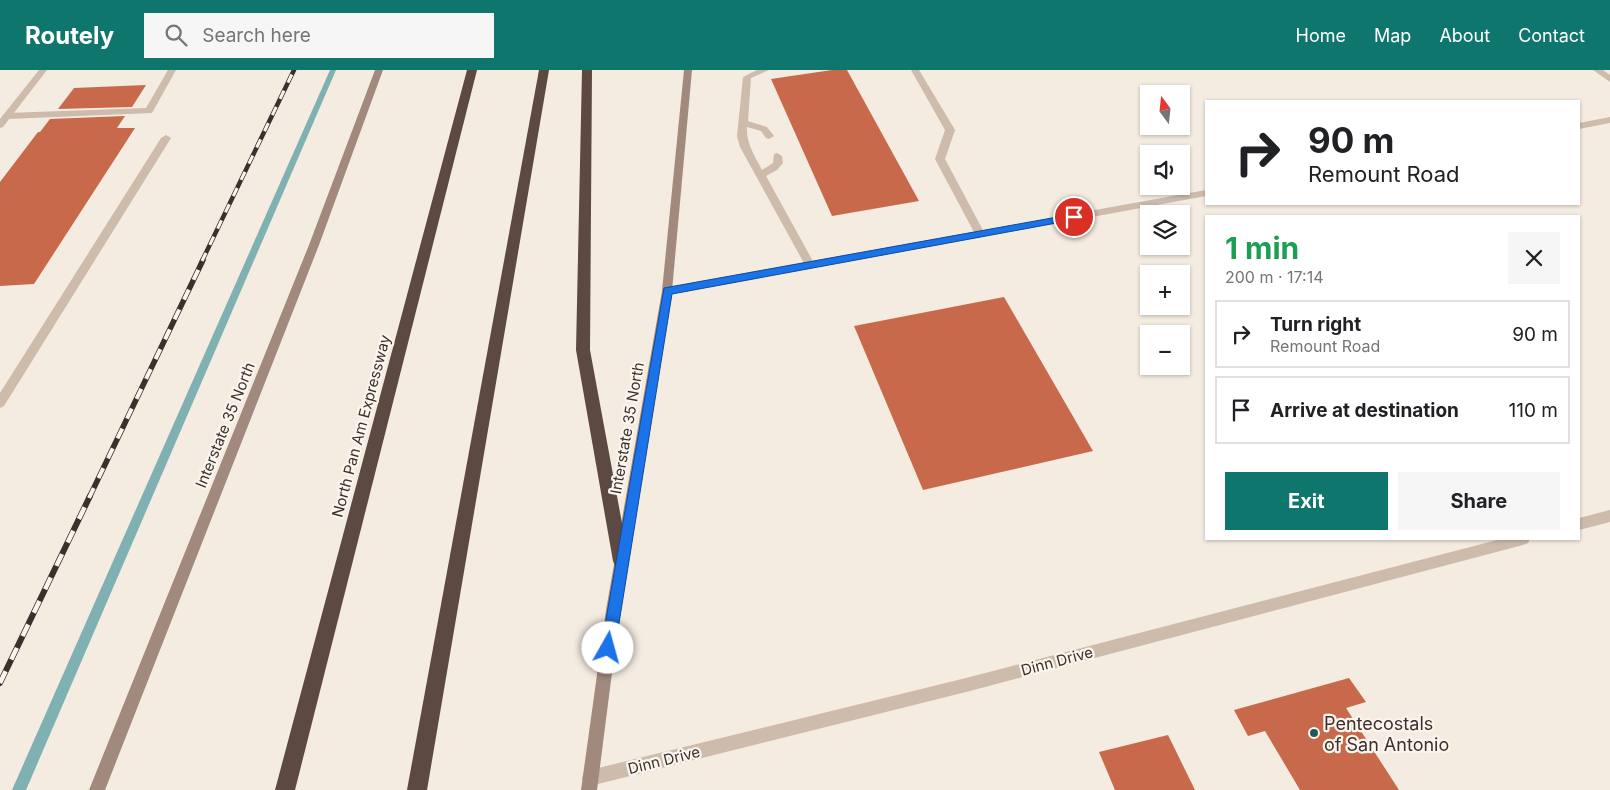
<!DOCTYPE html>
<meta charset="utf-8">
<style>
body{margin:0;font-family:Inter,sans-serif;background:#f6f6f6;color:#202124;height:100vh;display:flex;flex-direction:column;font-size:19px;white-space:nowrap}
*{box-sizing:border-box;margin:0}
p{font-size:16px;color:#757577}
.icon{flex:none;width:28px;height:28px;fill:none;stroke:currentColor;stroke-width:2;stroke-linecap:round;stroke-linejoin:round}
.map{position:relative;flex:1;overflow:hidden}
.panel{position:absolute;left:1205px;top:145px;width:375px;height:325px;display:flex;flex-direction:column;background:#fff;border-radius:0px;box-shadow:0 1px 4px #0004}
.panel>*{flex:none}
.banner{position:absolute;left:1205px;top:30px;width:375px;height:105px;border-radius:0px;box-shadow:0 1px 4px #0004;background:#fff;color:#202124;overflow:hidden}
.needle{width:32px;rotate:345deg}
.fabs{position:absolute;left:1140px;top:15px;display:grid;gap:10px}
.fabs a{display:grid;place-items:center;width:50px;height:50px;border-radius:0px;background:#fff;box-shadow:0 1px 4px #0004;font-size:25px}
.pin{position:absolute;display:grid;place-items:center;width:42px;height:42px;color:#fff;margin:-21px;border:2px solid #fff;border-radius:50%;box-shadow:0 1px 5px #0007}
.me{position:absolute;width:55px;margin:-28px;rotate:7deg;stroke-linejoin:round;filter:drop-shadow(0 0 4px #0008)}
.turn{display:flex;align-items:center;gap:18px;height:105px;padding:0 20px;font-size:22px}
.turn .icon{width:65px;height:65px;stroke-width:2.5}
.turn b{display:block;font-size:35px;line-height:42px}
.round{display:grid;place-items:center;flex:none;width:52px;height:52px;border-radius:0px;background:#f6f6f6}
.headline{display:flex;align-items:center;justify-content:space-between;height:85px;padding:0 20px}
h1{font-size:30px;font-weight:700;line-height:38px;color:#1e9e55}
.action{display:flex;gap:10px;margin-top:auto;padding:10px 20px}
.action a{flex:1;height:58px;border-radius:0px;background:#0f766e;color:#fff;font-size:20px;font-weight:700;line-height:58px;text-align:center}
.action a+a{background:#f6f6f6;color:#202124}
ul{padding:0;list-style:none}
li{display:flex;align-items:center;gap:15px;height:68px;margin:0 10px 8px;padding:0 10px;border:2px solid #e0e0e0;border-radius:0px}
li div{flex:1}
li b{display:block;font-size:19px}
li em{font-style:normal}
header{display:flex;align-items:center;gap:30px;box-sizing:border-box;height:70px;padding:0 25px;background:#0f766e;color:#fff}
header strong{font-size:24px}
nav{display:flex;gap:28px;margin-inline-start:auto;font-size:18px}
.search{width:350px;height:45px;background:#f6f6f6;display:flex;align-items:center;gap:12px;box-sizing:border-box;padding:0 18px;border-radius:0px;color:#757577;font-size:19px}
.map>svg:first-child{display:block}
</style>
<header>
<strong>Routely</strong>
<div class="search"><svg class="icon" aria-label="search" viewBox="0 0 24 24"><circle cx="10" cy="10" r="6"/><path d="M15 15l6 6"/></svg>Search here</div>
<nav><a>Home</a><a>Map</a><a>About</a><a>Contact</a></nav>
</header>
<div class="map">
<svg width="1610" height="720" viewBox="0 0 1610 720">
<rect width="100%" height="100%" fill="#f4ebe1"/>
<g fill="none" stroke-linecap="round" stroke-linejoin="round">
<path fill="#7fb0b2" fill-rule="evenodd" d="M 330,0 L 336,0 L 26,720 L 12,720 Z"/>
</g>
<g fill="#c8694b">
<path d="M 832,0 L 847,0 L 919,131 L 832,146 L 771,9 Z"/>
<path d="M 146,15 L 132,37 L 58,39 L 74,18 Z"/>
<path d="M 125,46 L 117,58 L 135,58 L 34,214 L 0,216 L 0,112 L 38,62 L 40,62 L 50,49 Z"/>
<path d="M 1004,227 L 1093,381 L 923,420 L 854,256 Z"/>
<path d="M 1349,608 L 1366,632 L 1346,638 L 1399,720 L 1300,720 L 1265,661 L 1248,666 L 1234,640 Z"/>
<path d="M 1168,665 L 1195,720 L 1115,720 L 1099,682 Z"/>
</g>
<g fill="none" stroke-linecap="round" stroke-linejoin="round">
<g fill="#cdbbac" fill-rule="evenodd">
<path d="M 168,0 L 176,0 L 152,43 L 7,49 L 2,46 L 7,43 L 146,38 Z"/>
<path d="M 757,0 L 769,0 L 751,8 L 748,51 L 767,57 L 774,66 L 769,69 L 766,68 L 761,61 L 747,57 C 746,74 755,86 762,100 L 773,93 L 774,84 L 777,83 L 782,86 L 783,93 L 777,100 L 766,106 L 815,195 L 810,199 L 805,195 L 740,77 L 737,66 L 743,7 Z"/>
<path d="M 911,0 L 919,0 L 955,60 L 945,89 L 985,164 L 984,166 L 976,166 L 975,164 L 935,89 L 945,60 Z"/>
<path d="M 1593,0 L 1603,0 L 1610,5 L 1610,12 Z"/>
<path d="M 166,65 L 171,68 L 4,336 L 0,338 L 0,323 L 161,68 Z"/>
</g>
<g fill="#cdbbac" fill-rule="evenodd">
<path d="M 39,0 L 47,0 L 3,57 L 0,58 L 0,49 Z"/>
<path d="M 1610,47 L 1610,53 L 1579,59 L 1579,53 Z"/>
<path d="M 1206,120 L 1206,126 L 667,225 L 662,221 L 667,217 Z"/>
<path d="M 1610,440 L 1610,452 L 1579,460 L 1579,448 Z"/>
<path d="M 1501,469 L 1530,469 L 1528,473 L 1523,475 L 966,622 L 590,716 L 584,714 L 582,708 L 584,702 L 590,700 L 966,608 Z"/>
</g>
<g fill="#a18a7d" fill-rule="evenodd">
<path d="M 375,0 L 383,0 L 319,175 L 105,720 L 89,720 L 309,175 Z"/>
<path d="M 684,0 L 692,0 L 672,221 L 620,540 L 597,720 L 581,720 L 606,540 L 662,221 Z"/>
</g>
<g fill="#5c4a42" fill-rule="evenodd">
<path d="M 467,0 L 477,0 L 295,720 L 275,720 Z"/>
<path d="M 539,0 L 549,0 L 427,720 L 407,720 Z"/>
<path d="M 582,0 L 592,0 L 590,280 L 629,491 L 627,496 L 621,498 L 615,496 L 613,491 L 576,280 Z"/>
</g>
<g stroke="#3b302b" stroke-width="4.5">
<path id="rail-far2" d="M 202,191 L 294,0"/>
</g>
<g stroke="#3b302b" stroke-width="5.5">
<path id="rail-far1" d="M 89,428 L 203,190"/>
</g>
<g stroke="#3b302b" stroke-width="6">
<path id="rail" d="M 0,613 L 90,426"/>
</g>
<use href="#rail-far2" stroke="#fbf5ee" stroke-width="3" stroke-dasharray="9" stroke-linecap="butt"/>
<use href="#rail-far1" stroke="#fbf5ee" stroke-width="4" stroke-dasharray="11" stroke-linecap="butt"/>
<use href="#rail" stroke="#fbf5ee" stroke-width="4.5" stroke-dasharray="13" stroke-linecap="butt"/>
</g>
<path fill="#1a73e8" stroke="#114b97" d="M 1074,144 L 1079,147 L 1078,149 L 672,224 L 615,578 L 613,582 L 608,584 L 603,582 L 601,578 L 664,218 Z"/>
<circle fill="#1f5a5e" stroke="#fbf5ee" stroke-width="2" cx="1314" cy="663" r="5"/>
<g text-anchor="middle" dominant-baseline="central" stroke-width="4.5" stroke-linejoin="round" paint-order="stroke">
<g font-size="15" fill="#3b302b" stroke="#fbf5ee">
<text transform="translate(225 355) rotate(-68)">Interstate 35 North</text>
<text transform="translate(361 356) rotate(-75)">North Pan Am Expressway</text>
<text transform="translate(627 358) rotate(-80)">Interstate 35 North</text>
<text transform="translate(1057 591) rotate(-15)">Dinn Drive</text>
<text transform="translate(664 690) rotate(-14)">Dinn Drive</text>
</g>
<g font-size="18" fill="#3b302b" stroke="#fbf5ee" text-anchor="start">
<text x="1324" y="653">Pentecostals<tspan x="1324" dy="21">of San Antonio</tspan></text>
</g>
</g>
</svg>
<div class="fabs">
<a><svg class="needle" viewBox="-14 -14 28 28"><path d="M0-13l5 13h-10z" fill="#e53935"/><path d="M0 13l5-13h-10z" fill="#757577"/></svg></a>
<a><svg class="icon" aria-label="sound" viewBox="0 0 24 24"><path d="M4 9h4l5-4v14l-5-4H4zM17 9q2 3 0 6"/></svg></a>
<a><svg class="icon" aria-label="layers" viewBox="0 0 24 24"><path d="M12 4l9 5-9 5-9-5zM3 14l9 5 9-5"/></svg></a>
<a>+</a>
<a>−</a>
</div>
<div class="pin" style="left:1074px;top:147px;background:#d93025"><svg class="icon" aria-label="arrive" viewBox="0 0 24 24"><path d="M6 21V4h12l-3 4 3 4H6"/></svg></div>
<svg class="me" style="left:608px;top:578px" viewBox="-20 -20 40 40"><circle r="19" fill="#fff"/><path d="M0-13L10 11 0 6-10 11z" fill="#1a73e8"/></svg>
<div class="banner">
<div class="turn"><svg class="icon" aria-label="right" viewBox="0 0 24 24"><path d="M7 20v-9h11M14 6l5 5-5 5"/></svg><div><b>90 m</b>Remount Road</div></div>
</div>
<section class="panel">
<div class="headline"><div><h1>1 min</h1><p>200 m · 17:14</p></div><a class="round"><svg class="icon" aria-label="close" viewBox="0 0 24 24"><path d="M6 6l12 12M18 6L6 18"/></svg></a></div>
<ul>
<li><svg class="icon" aria-label="right" viewBox="0 0 24 24"><path d="M7 20v-9h11M14 6l5 5-5 5"/></svg><div><b>Turn right</b><p>Remount Road</p></div><em>90 m</em></li>
<li><svg class="icon" aria-label="arrive" viewBox="0 0 24 24"><path d="M6 21V4h12l-3 4 3 4H6"/></svg><div><b>Arrive at destination</b></div><em>110 m</em></li>
</ul>
<div class="action"><a>Exit</a><a>Share</a></div>
</section>
</div>
